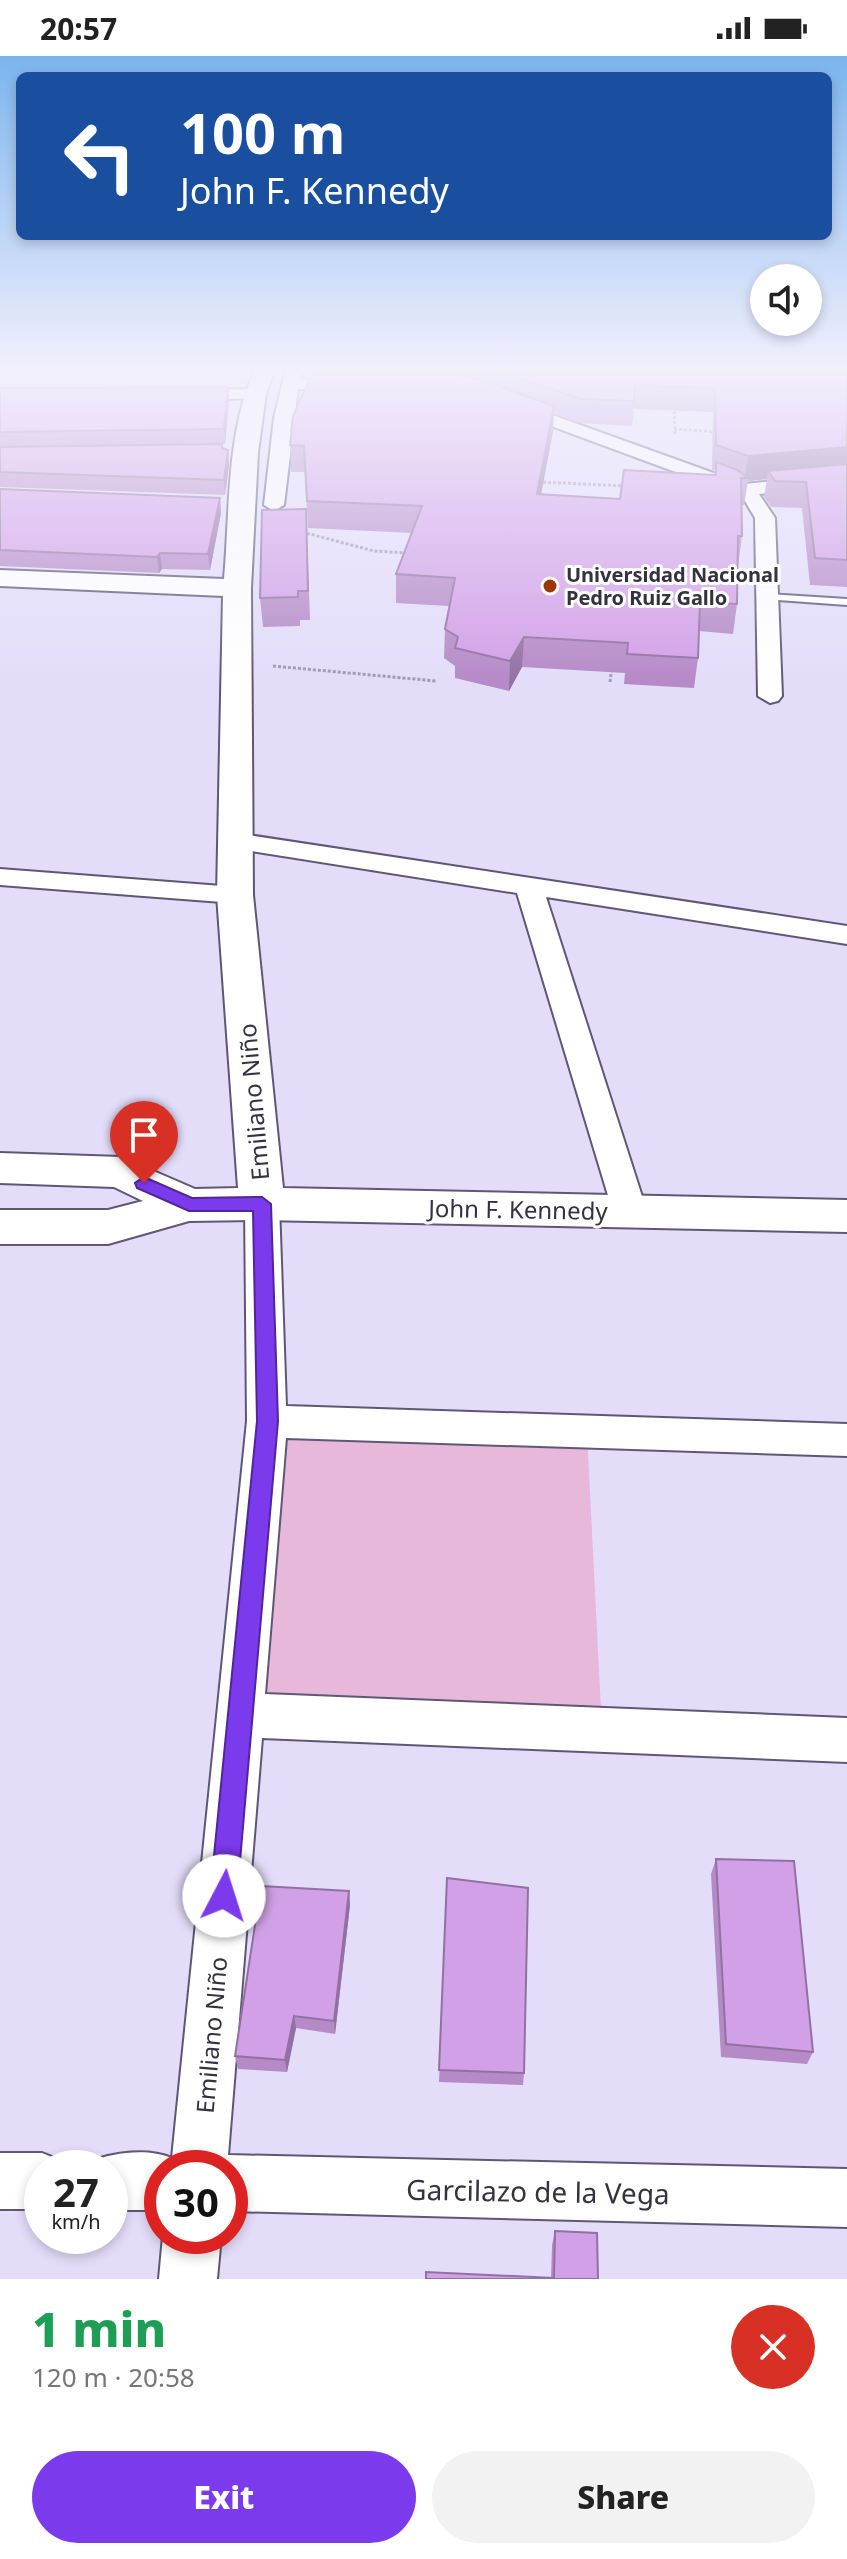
<!DOCTYPE html>
<meta charset="utf-8">
<style>
body{margin:0;font-family:"Noto Sans",sans-serif;background:#f2f2f2;color:#222;height:100vh;display:flex;flex-direction:column;font-size:30px;white-space:nowrap}
*{box-sizing:border-box;margin:0}
p{font-size:26px;color:#767676}
.icon{flex:none;width:44px;height:44px;fill:none;stroke:currentColor;stroke-width:2;stroke-linecap:round;stroke-linejoin:round}
.map{position:relative;height:2223px;overflow:hidden}
.drawer{display:flex;flex-direction:column;background:#fff;flex:1}
.drawer>*{flex:none}
.banner{position:absolute;left:16px;top:16px;width:816px;height:168px;border-radius:12px;box-shadow:0 4px 12px #0003;background:#1a4fa0;color:#fff;overflow:hidden}
.buttons{position:absolute;left:750px;top:208px;display:grid;gap:16px}
.buttons a{display:grid;place-items:center;width:72px;height:72px;border-radius:50%;background:#fff;box-shadow:0 4px 12px #0003;font-size:40px}
.speed{position:absolute;left:24px;top:2094px;display:flex;gap:16px;font-size:40px;font-weight:700;text-align:center}
.speed>*{display:grid;place-content:center;width:104px;height:104px;border-radius:50%;background:#fff;box-shadow:0 4px 12px #0003;line-height:1}
.speed small{font-size:20px;font-weight:400}
.speed .limit{border:12px solid #d22;background:#fff;color:#111}
.pin{position:absolute;display:grid;place-items:center;width:68px;height:68px;color:#fff;margin:-82px -34px;border-radius:50% 50% 50% 0;rotate:-45deg;box-shadow:0 0 8px #0007}
.pin .icon{rotate:45deg}
.me{position:absolute;width:88px;margin:-44px;rotate:5deg;stroke-linejoin:round;filter:drop-shadow(0 0 6px #0008)}
.turn{display:flex;align-items:center;gap:28px;height:168px;padding:0 32px;font-size:36px}
.turn .icon{width:104px;height:104px;stroke-width:2.5}
.turn b{display:block;font-size:56px;line-height:68px}
.round{display:grid;place-items:center;flex:none;width:84px;height:84px;border-radius:42px;background:#f2f2f2}
.overview{display:flex;align-items:center;justify-content:space-between;height:136px;padding:0 32px}
h1{font-size:48px;font-weight:800;line-height:60px;color:#1e9e55}
.cta{display:flex;gap:16px;margin-top:auto;padding:16px 32px}
.cta a{flex:1;height:92px;border-radius:48px;background:#7c3aed;color:#fff;font-size:32px;font-weight:800;line-height:92px;text-align:center}
.cta a+a{background:#f2f2f2;color:#222}
.status{display:flex;justify-content:space-between;align-items:center;height:56px;padding:0 40px;background:#fff;direction:ltr}
.status svg{height:22px;fill:currentColor}
.map>svg:first-child{display:block}
</style>
<div class="status"><b>20:57</b><svg viewBox="0 0 49 12"><path d="M0 12V9h3v3zM5 12V6h3v6zM10 12V3h3v9zM15 12V0h3v12zM26 1h20v11H26zM47 4h2v5h-2z"/></svg></div>
<div class="map">
<svg width="847" height="2223" viewBox="0 0 847 2223">
<rect width="100%" height="100%" fill="#e3ddfa"/>
<path fill="#e8b8da" d="M 267,1365 L 587,1377 L 602,1674 L 240,1659 Z"/>
<g fill="none" stroke-linecap="round" stroke-linejoin="round">
<g stroke="#5e5776" stroke-width="4">
<path id="lane" d="M 768,538 L 847,543 L 847,549 L 764,543 L 764,539 Z"/>
</g>
<g stroke="#5e5776" stroke-width="4">
<g id="street">
<path d="M 285,316 L 301,316 L 300,323 L 352,326 L 360,331 L 352,336 L 298,333 L 284,449 L 274,455 L 264,449 L 274,362 Z"/>
<path d="M 255,333 L 261,334 L 261,342 L 184,344 L 176,339 L 184,334 Z"/>
<path d="M 511,344 L 744,428 L 847,418 L 847,430 L 759,438 L 775,462 L 782,640 L 778,645 L 770,647 L 758,640 L 755,462 L 745,445 L 735,438 L 505,353 L 505,345 Z"/>
<path d="M 235,777 L 847,870 L 847,888 L 546,841 L 647,1156 L 642,1165 L 630,1169 L 618,1165 L 613,1156 L 517,837 L 226,791 L 222,785 L 226,779 Z"/>
<path d="M 0,813 L 235,831 L 245,833 L 249,839 L 245,845 L 235,847 L 0,829 Z"/>
<path d="M 262,1136 L 274,1139 L 279,1148 L 286,1350 L 847,1368 L 847,1400 L 286,1382 L 265,1638 L 847,1662 L 847,1706 L 262,1682 L 228,2099 L 847,2113 L 847,2171 L 230,2155 L 230,2112 L 162,2112 L 162,2154 L 110,2154 L 110,2112 L 87,2112 L 90,2106 C 113,2096 148,2092 172,2102 L 247,1365 L 245,1148 L 250,1139 Z"/>
<path d="M 0,2097 L 42,2097 L 62,2105 L 65,2112 L 42,2112 L 42,2153 L 0,2153 Z"/>
<path d="M 163,2180 L 221,2180 L 217,2223 L 159,2223 Z"/>
</g>
</g>
<g stroke="#5e5776" stroke-width="4">
<path id="secondary" d="M 254,316 L 274,316 L 266,338 L 258,396 L 251,532 L 253,839 L 283,1132 L 847,1144 L 847,1176 L 262,1164 L 189,1165 L 108,1188 L 0,1188 L 0,1154 L 108,1154 L 143,1145 L 114,1131 L 0,1127 L 0,1097 L 121,1101 L 195,1133 L 238,1132 L 217,839 L 223,540 L 0,530 L 0,514 L 224,523 C 230,456 226,378 254,316 Z"/>
</g>
<g stroke="#9f9ab1" stroke-width="3" stroke-dasharray="3 2" stroke-linecap="butt">
<path d="M 674,350 L 675,380"/>
<path d="M 674,373 L 717,376"/>
<path d="M 538,426 L 628,430"/>
<path d="M 302,476 L 374,495 L 409,497"/>
<path d="M 273,610 L 436,625"/>
<path d="M 610,626 L 612,610"/>
</g>
<use href="#lane" fill="#fff" fill-rule="evenodd"/>
<use href="#street" fill="#fff" fill-rule="evenodd"/>
<use href="#secondary" fill="#fff" fill-rule="evenodd"/>
</g>
<g fill="#b58ac7" fill-rule="evenodd">
<path d="M 313,316 L 847,316 L 847,531 L 810,529 L 802,452 L 771,451 L 764,441 L 767,423 L 748,425 L 744,449 L 741,449 L 742,480 L 738,509 L 737,548 L 733,578 L 699,575 L 698,602 L 694,632 L 624,628 L 625,617 L 522,611 L 509,635 L 455,622 L 455,610 L 444,602 L 445,573 L 449,550 L 396,547 L 396,518 L 412,477 L 308,472 L 305,416 L 291,416 L 290,389 ZM 634,353 L 713,356 L 712,414 L 715,414 L 714,419 L 620,443 L 541,438 L 553,375 L 553,358 L 579,367 L 632,370 Z"/>
<path d="M 228,331 L 229,345 L 225,388 L 0,391 L 0,332 Z"/>
<path d="M 222,388 L 222,392 L 228,394 L 229,409 L 225,439 L 0,431 L 0,391 Z"/>
<path d="M 0,433 L 220,442 L 221,457 L 210,514 L 162,513 L 159,517 L 0,510 Z"/>
<path d="M 307,480 L 310,564 L 300,564 L 300,570 L 263,571 L 260,542 Z"/>
<path d="M 716,1803 L 813,1996 L 807,2008 L 721,2001 L 711,1818 Z"/>
<path d="M 447,1822 L 524,2017 L 523,2029 L 439,2026 Z"/>
<path d="M 349,1835 L 350,1849 L 335,1978 L 296,1972 L 287,2016 L 238,2013 L 235,2000 Z"/>
<path d="M 555,2175 L 598,2223 L 551,2222 L 552,2189 Z"/>
</g>
<g fill="#9370a2">
<path d="M 228,331 L 229,345 L 225,388 L 224,373 Z"/>
<path d="M 554,350 L 553,375 L 536,465 L 537,438 Z"/>
<path d="M 847,391 L 847,416 L 768,415 L 767,423 L 748,425 L 748,422 L 745,422 L 748,400 Z"/>
<path d="M 228,394 L 229,409 L 225,439 L 224,424 Z"/>
<path d="M 220,442 L 221,457 L 210,514 L 208,498 Z"/>
<path d="M 160,497 L 162,513 L 159,517 L 157,501 Z"/>
<path d="M 524,581 L 522,611 L 509,635 L 510,605 Z"/>
<path d="M 349,1835 L 350,1849 L 335,1978 L 334,1965 Z"/>
<path d="M 294,1960 L 296,1972 L 287,2016 L 285,2004 Z"/>
</g>
<g fill="#d2a0e7" stroke="#9370a2" stroke-width="2">
<path d="M 313,316 L 377,316 L 469,320 L 554,350 L 537,438 L 620,443 L 624,414 L 716,419 L 716,406 L 737,414 L 748,422 L 741,422 L 742,480 L 738,480 L 737,548 L 700,546 L 698,602 L 627,598 L 628,587 L 524,581 L 510,605 L 455,592 L 458,581 L 445,573 L 455,522 L 396,518 L 422,450 L 307,445 L 304,390 L 290,389 L 293,360 Z"/>
<path d="M 501,316 L 847,316 L 847,391 L 748,400 L 716,389 L 715,332 L 634,329 L 634,345 L 581,343 Z"/>
<path d="M 228,331 L 224,373 L 0,376 L 0,332 Z"/>
<path d="M 222,388 L 222,392 L 228,394 L 224,424 L 0,416 L 0,391 Z"/>
<path d="M 847,408 L 847,504 L 815,502 L 806,426 L 775,425 L 768,415 Z"/>
<path d="M 0,433 L 220,442 L 208,498 L 160,497 L 157,501 L 0,494 Z"/>
<path d="M 306,453 L 308,535 L 298,535 L 298,541 L 260,542 L 262,454 Z"/>
<path d="M 716,1803 L 794,1805 L 813,1996 L 726,1988 Z"/>
<path d="M 447,1822 L 528,1832 L 524,2017 L 439,2014 Z"/>
<path d="M 261,1830 L 349,1835 L 334,1965 L 294,1960 L 285,2004 L 235,2000 Z"/>
<path d="M 555,2175 L 597,2177 L 598,2223 L 426,2223 L 426,2216 L 554,2222 Z"/>
</g>
<linearGradient id="sky" x2="0" y2="1"><stop stop-color="#7cb4ed"/><stop offset="0.5" stop-color="#f2f0fd"/><stop offset="1" stop-color="#f2f0fd" stop-opacity="0"/></linearGradient>
<rect width="847" height="627" fill="url(#sky)"/>
<path fill="#7c3aed" stroke="#51269a" stroke-width="2" d="M 144,1121 L 192,1142 L 262,1141 L 271,1148 L 278,1365 L 237,1840 L 233,1850 L 224,1854 L 214,1850 L 210,1840 L 257,1365 L 253,1155 L 189,1155 L 137,1132 L 135,1127 Z"/>
<circle fill="#9c3609" stroke="#fff" stroke-width="3" cx="550" cy="530" r="8"/>
<g text-anchor="middle" dominant-baseline="central" stroke-width="6" stroke-linejoin="round" paint-order="stroke">
<g font-size="20" font-weight="bold" fill="#353240" stroke="#fff" text-anchor="start">
<text x="566" y="518">Universidad Nacional<tspan x="566" dy="23">Pedro Ruiz Gallo</tspan></text>
</g>
<g font-size="24" fill="#353240" stroke="#fff">
<text transform="translate(253 1046) rotate(-95)">Emiliano Niño</text>
<text transform="translate(518 1153) rotate(1)">John F. Kennedy</text>
<text transform="translate(211 1979) rotate(-85)">Emiliano Niño</text>
</g>
<g font-size="28" fill="#353240" stroke="#fff">
<text transform="translate(538 2135) rotate(1)">Garcilazo de la Vega</text>
</g>
</g>
</svg>
<div class="buttons">
<a><svg class="icon" aria-label="sound" viewBox="0 0 24 24"><path d="M4 9h4l5-4v14l-5-4H4zM17 9q2 3 0 6"/></svg></a>
</div>
<div class="speed"><div>27<small>km/h</small></div><div class="limit">30</div></div>
<div class="pin" style="left:144px;top:1127px;background:#d93025"><svg class="icon" aria-label="arrive" viewBox="0 0 24 24"><path d="M6 21V4h12l-3 4 3 4H6"/></svg></div>
<svg class="me" style="left:224px;top:1840px" viewBox="-20 -20 40 40"><circle r="19" fill="#fff"/><path d="M0-13L10 11 0 6-10 11z" fill="#7c3aed"/></svg>
<div class="banner">
<div class="turn"><svg class="icon" aria-label="left" viewBox="0 0 24 24"><path d="M17 20v-9H6M10 6l-5 5 5 5"/></svg><div><b>100 m</b>John F. Kennedy</div></div>
</div>
</div>
<section class="drawer">
<div class="overview"><div><h1>1 min</h1><p>120 m · 20:58</p></div><a class="round" style="background:#d93025;color:#fff"><svg class="icon" aria-label="close" viewBox="0 0 24 24"><path d="M6 6l12 12M18 6L6 18"/></svg></a></div>
<div class="cta"><a>Exit</a><a>Share</a></div>
</section>
